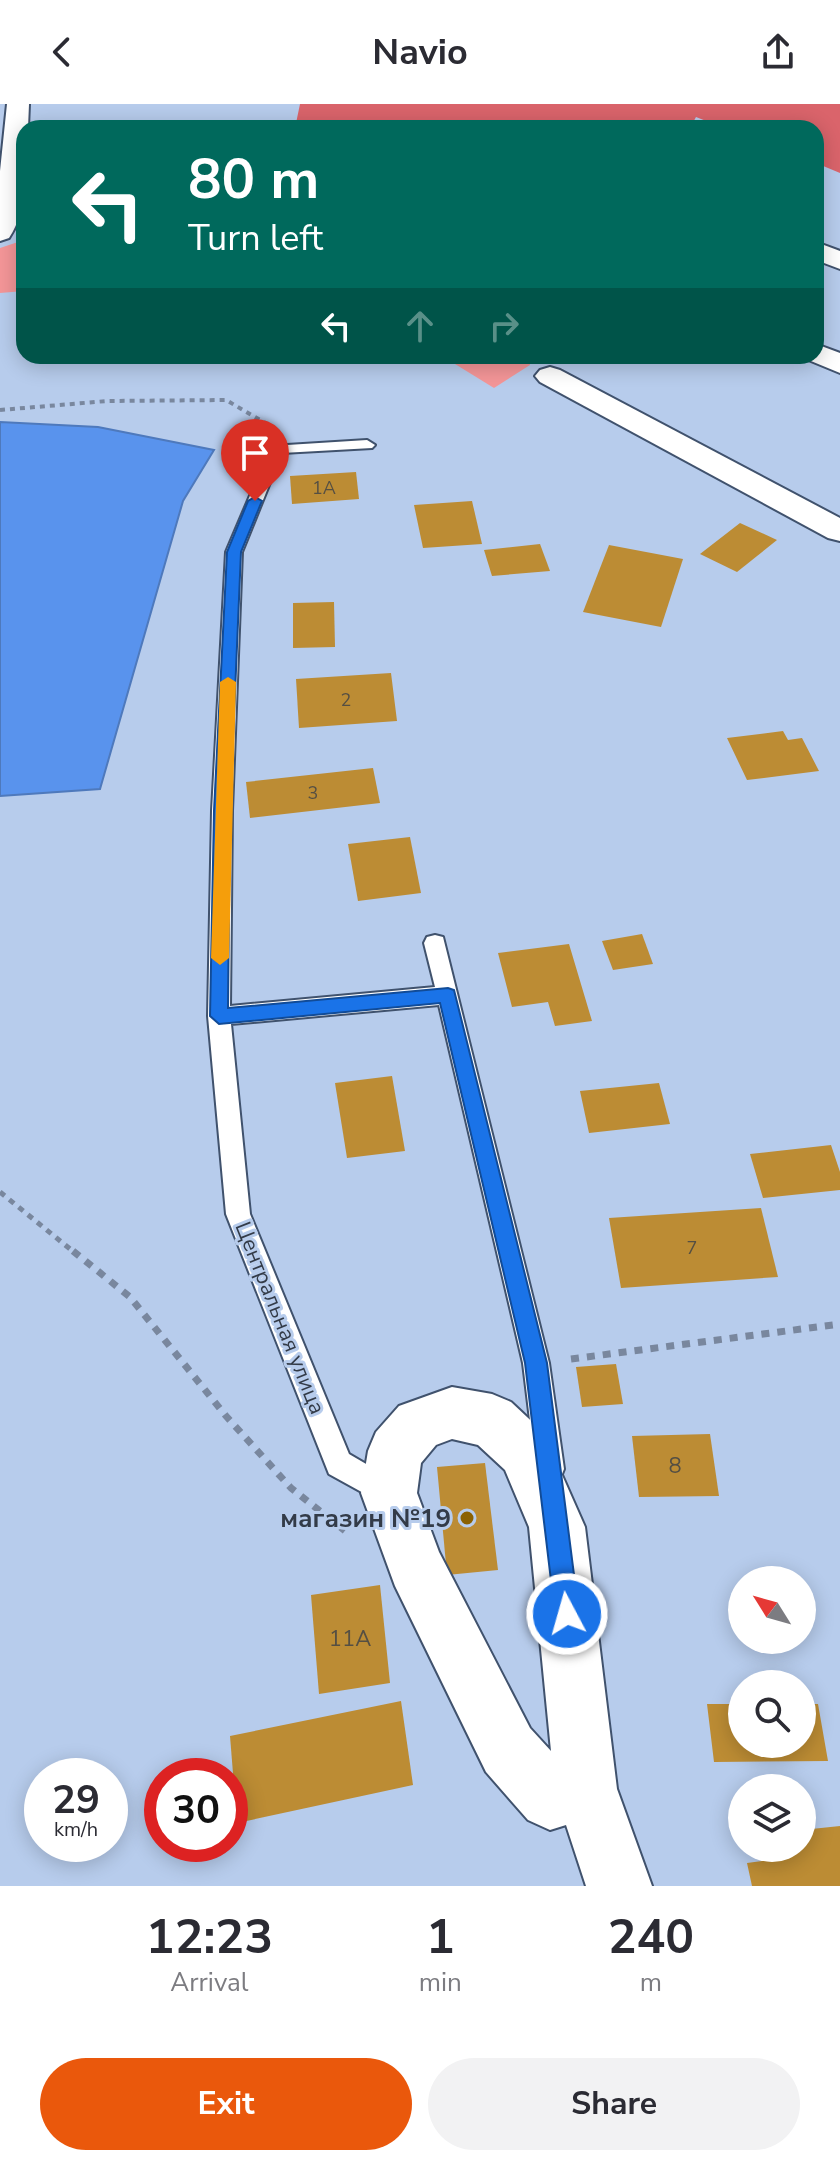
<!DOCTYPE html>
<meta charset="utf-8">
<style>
body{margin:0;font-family:"Nunito Sans",sans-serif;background:#f2f2f3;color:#2b2b33;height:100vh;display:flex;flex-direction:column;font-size:30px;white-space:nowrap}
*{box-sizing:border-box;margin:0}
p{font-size:26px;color:#7c7c81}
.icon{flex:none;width:44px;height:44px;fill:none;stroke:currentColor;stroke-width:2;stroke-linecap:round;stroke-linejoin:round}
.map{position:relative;height:1782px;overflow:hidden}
.sheet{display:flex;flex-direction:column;background:#fff;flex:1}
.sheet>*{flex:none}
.guide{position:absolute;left:16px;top:16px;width:808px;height:244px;border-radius:24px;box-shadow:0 4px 20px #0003;background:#00695c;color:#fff;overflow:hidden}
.needle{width:52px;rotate:307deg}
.controls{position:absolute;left:728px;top:1462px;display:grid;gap:16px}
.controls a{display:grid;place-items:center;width:88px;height:88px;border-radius:50%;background:#fff;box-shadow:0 4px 20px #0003;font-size:40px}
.speed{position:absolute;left:24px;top:1654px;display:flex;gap:16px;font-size:40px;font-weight:700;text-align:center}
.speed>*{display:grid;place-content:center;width:104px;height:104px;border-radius:50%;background:#fff;box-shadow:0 4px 20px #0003;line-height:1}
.speed small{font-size:20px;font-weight:400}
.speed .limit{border:12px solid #d22;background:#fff;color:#111}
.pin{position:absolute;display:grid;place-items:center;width:68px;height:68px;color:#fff;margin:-82px -34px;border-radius:50% 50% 50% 0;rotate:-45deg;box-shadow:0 0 8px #0007}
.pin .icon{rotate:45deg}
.me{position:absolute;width:88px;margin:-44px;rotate:354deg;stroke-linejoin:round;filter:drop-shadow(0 0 6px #0008)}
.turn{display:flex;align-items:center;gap:28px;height:168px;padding:0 40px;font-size:36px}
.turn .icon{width:104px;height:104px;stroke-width:2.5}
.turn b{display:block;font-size:56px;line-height:68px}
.lanes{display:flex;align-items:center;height:76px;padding:0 40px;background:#0003;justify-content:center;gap:40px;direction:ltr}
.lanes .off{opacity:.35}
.eta{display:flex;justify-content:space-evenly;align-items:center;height:136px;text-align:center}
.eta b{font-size:48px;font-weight:700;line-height:56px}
.button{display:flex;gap:16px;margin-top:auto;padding:16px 40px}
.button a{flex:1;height:92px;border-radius:48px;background:#ea580c;color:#fff;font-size:32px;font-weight:700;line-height:92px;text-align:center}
.button a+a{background:#f2f2f3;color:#2b2b33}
header{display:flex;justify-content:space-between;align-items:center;height:104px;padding:0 40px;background:#fff;font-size:36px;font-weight:700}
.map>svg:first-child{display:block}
</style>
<header><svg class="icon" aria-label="back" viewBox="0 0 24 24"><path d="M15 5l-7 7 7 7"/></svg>Navio<svg class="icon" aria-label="share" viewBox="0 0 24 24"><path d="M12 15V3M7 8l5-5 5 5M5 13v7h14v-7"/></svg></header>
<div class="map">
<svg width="840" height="1782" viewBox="0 0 840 1782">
<rect width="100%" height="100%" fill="#b7ccec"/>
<g fill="#f49698">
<path d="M 24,136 L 24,187 L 0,189 L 0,144 Z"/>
<path d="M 442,252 L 529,252 L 530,261 L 494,284 Z"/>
</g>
<path fill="#da646b" d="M 300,0 L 840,0 L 840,69 L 816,59 L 816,24 L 724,24 L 696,13 L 690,24 L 295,24 Z"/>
<path fill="#5993ed" stroke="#4e79bc" stroke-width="2" d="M 0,318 L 98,323 L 214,346 L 183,397 L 100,685 L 0,692 Z"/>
<g fill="#bc8c34">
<path d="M 356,368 L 359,395 L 292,400 L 290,372 Z"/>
<path d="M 472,397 L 482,440 L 423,444 L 414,401 Z"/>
<path d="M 740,419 L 777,436 L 737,468 L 700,450 Z"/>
<path d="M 540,440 L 550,467 L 492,472 L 484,446 Z"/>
<path d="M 609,441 L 683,455 L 661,523 L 583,508 Z"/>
<path d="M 334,498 L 335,543 L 293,544 L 293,499 Z"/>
<path d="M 391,569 L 397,617 L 299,624 L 296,575 Z"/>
<path d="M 783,627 L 788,636 L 802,634 L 819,667 L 747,676 L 727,634 Z"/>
<path d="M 373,664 L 380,699 L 250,714 L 246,678 Z"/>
<path d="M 410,733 L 421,789 L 358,797 L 348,740 Z"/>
<path d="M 642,830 L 653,860 L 613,866 L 602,837 Z"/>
<path d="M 569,840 L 592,917 L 555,922 L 548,898 L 512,903 L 498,849 Z"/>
<path d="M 392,972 L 405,1047 L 347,1054 L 335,979 Z"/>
<path d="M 659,979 L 670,1020 L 589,1029 L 580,987 Z"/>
<path d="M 831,1041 L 840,1068 L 840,1086 L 763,1094 L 750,1050 Z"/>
<path d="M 761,1104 L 778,1173 L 621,1184 L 609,1114 Z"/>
<path d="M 616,1260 L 623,1300 L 582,1303 L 576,1263 Z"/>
<path d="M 710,1330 L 719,1392 L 639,1393 L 632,1332 Z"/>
<path d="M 485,1359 L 498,1466 L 447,1471 L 437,1363 Z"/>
<path d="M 380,1481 L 390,1579 L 319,1590 L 311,1491 Z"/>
<path d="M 401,1597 L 413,1681 L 237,1719 L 230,1632 Z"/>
<path d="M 707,1600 L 742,1600 L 742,1640 L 802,1640 L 802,1600 L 818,1600 L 828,1657 L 714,1658 Z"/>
<path d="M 840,1722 L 840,1782 L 752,1782 L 747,1759 L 784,1754 L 782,1744 L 802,1744 L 802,1726 Z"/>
</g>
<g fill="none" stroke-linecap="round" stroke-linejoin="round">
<g stroke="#40526d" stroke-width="4">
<path id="lane" d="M 367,336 L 375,341 L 372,344 L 282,349 L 242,448 L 232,707 L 230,902 L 435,883 L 424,839 L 427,833 L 435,831 L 443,833 L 549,1259 L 564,1365 L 560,1375 L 550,1379 L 540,1375 L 536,1365 L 523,1259 L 439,901 L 231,920 L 250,1110 L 349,1350 L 397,1378 L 401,1388 L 397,1398 L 387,1402 L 329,1370 L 226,1110 L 208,912 L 212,707 L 226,448 L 271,342 Z"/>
</g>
<g stroke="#40526d" stroke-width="4">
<g id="street">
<path d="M 7,0 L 29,0 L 28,24 L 24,24 C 24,59 30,104 9,134 L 0,137 L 0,67 Z"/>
<path d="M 816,138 L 840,147 L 840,165 L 816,156 Z"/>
<path d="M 816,240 L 840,249 L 840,269 L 806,255 L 804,252 L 816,252 Z"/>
<path d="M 550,263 L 560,266 L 840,414 L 840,437 L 828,434 L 540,278 L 535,272 L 540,266 Z"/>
<path d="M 452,1283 L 492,1290 L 511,1298 L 543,1328 L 585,1423 L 617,1685 L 652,1782 L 586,1782 L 566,1721 L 550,1726 L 528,1716 L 486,1668 L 395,1482 L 361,1389 L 368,1347 L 376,1328 L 399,1302 ZM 452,1335 L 478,1341 L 505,1366 L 529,1423 L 551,1647 L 530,1624 L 439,1448 L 417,1389 L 421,1359 L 436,1341 Z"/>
</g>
</g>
<path stroke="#79879e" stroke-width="4" stroke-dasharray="5 5" stroke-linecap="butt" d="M 0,306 L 107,297 L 226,296 L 267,320"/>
<path stroke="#79879e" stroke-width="5" stroke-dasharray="6 6" stroke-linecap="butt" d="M 0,1088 L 75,1149"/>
<g stroke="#79879e" stroke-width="7" stroke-dasharray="8 8" stroke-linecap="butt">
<path d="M 73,1147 L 130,1193 L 226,1312 L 291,1384 L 349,1430"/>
<path d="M 571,1255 L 840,1220"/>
</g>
<use href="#lane" fill="#fff" fill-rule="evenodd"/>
<use href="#street" fill="#fff" fill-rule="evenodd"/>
</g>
<path fill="#1a73e8" stroke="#114b97" stroke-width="2" d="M 255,393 L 262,397 L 241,448 L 230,707 L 228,904 L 448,884 L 454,886 L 547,1259 L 579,1510 L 575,1519 L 567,1522 L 558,1519 L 555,1510 L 525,1259 L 440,899 L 219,920 L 210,912 L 214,707 L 227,448 L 248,397 Z"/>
<path fill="#f59e0b" d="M 228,573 L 236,578 L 229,854 L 220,861 L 211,854 L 220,578 Z"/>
<circle fill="#8b6102" stroke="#b7ccec" stroke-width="3" cx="467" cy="1414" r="8"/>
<g text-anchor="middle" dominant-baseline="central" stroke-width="6" stroke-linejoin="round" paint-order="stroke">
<g font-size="18" fill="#554f43">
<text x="324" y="384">1А</text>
<text x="346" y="596">2</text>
<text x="313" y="689">3</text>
<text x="692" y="1144">7</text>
</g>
<g font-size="22" fill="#333b48" stroke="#b7ccec">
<text transform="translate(280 1214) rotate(68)">Центральная улица</text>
</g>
<g font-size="22" fill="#554f43">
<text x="675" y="1362">8</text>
<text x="350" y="1535">11А</text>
</g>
<g font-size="26" font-weight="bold" fill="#333b48" stroke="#b7ccec" text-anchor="end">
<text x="451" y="1414">магазин №19</text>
</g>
</g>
</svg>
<div class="controls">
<a><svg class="needle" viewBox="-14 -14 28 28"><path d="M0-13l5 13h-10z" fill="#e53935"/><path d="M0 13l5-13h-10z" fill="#7c7c81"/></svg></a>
<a><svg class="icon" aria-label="search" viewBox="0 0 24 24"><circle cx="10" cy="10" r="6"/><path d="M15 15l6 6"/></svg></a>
<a><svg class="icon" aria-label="layers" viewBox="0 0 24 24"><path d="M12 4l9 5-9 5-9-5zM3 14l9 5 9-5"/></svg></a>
</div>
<div class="speed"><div>29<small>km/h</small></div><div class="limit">30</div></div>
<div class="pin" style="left:255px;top:397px;background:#d93025"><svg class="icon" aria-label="arrive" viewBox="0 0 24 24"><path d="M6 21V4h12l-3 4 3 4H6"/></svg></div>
<svg class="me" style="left:567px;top:1510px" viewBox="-20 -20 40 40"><circle r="17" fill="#1a73e8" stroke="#fff" stroke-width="3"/><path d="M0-11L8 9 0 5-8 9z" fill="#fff"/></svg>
<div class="guide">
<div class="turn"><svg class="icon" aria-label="left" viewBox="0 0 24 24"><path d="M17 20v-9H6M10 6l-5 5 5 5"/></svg><div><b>80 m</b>Turn left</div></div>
<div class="lanes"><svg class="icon" aria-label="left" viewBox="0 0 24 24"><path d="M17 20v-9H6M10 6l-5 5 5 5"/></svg><svg class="icon off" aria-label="ahead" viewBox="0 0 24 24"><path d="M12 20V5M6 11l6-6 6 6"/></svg><svg class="icon off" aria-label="right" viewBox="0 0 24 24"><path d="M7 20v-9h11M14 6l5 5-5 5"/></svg></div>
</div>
</div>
<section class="sheet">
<div class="eta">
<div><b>12:23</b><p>Arrival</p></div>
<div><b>1</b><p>min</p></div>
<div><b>240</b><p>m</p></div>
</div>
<div class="button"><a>Exit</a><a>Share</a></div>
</section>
